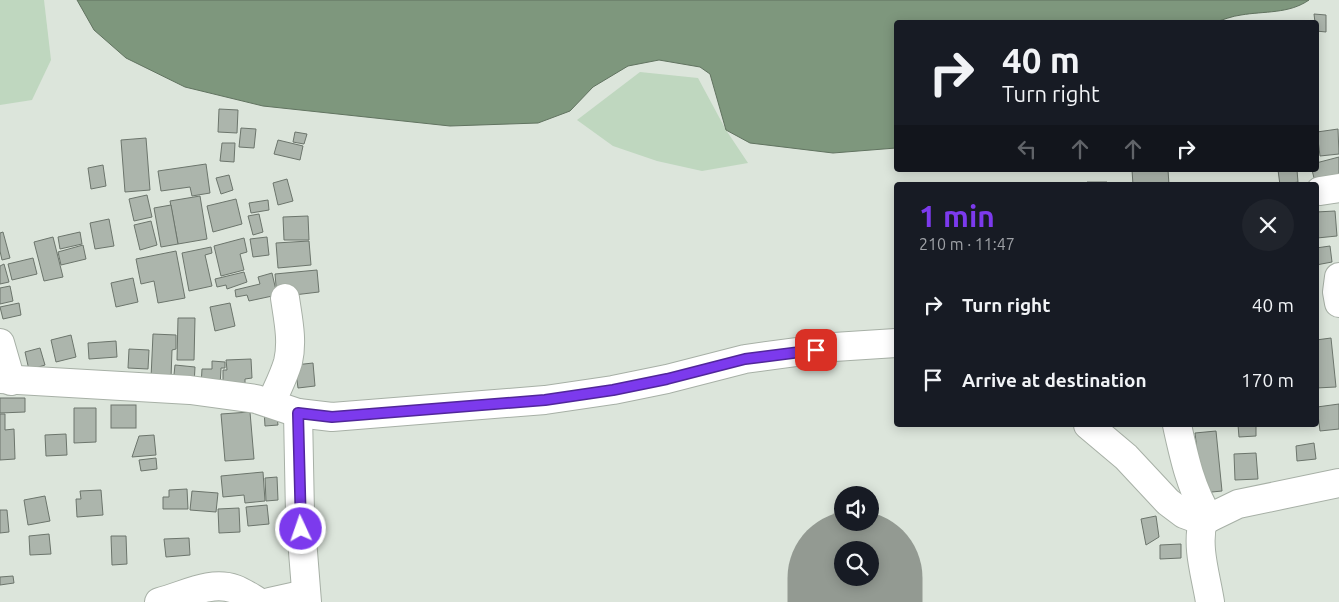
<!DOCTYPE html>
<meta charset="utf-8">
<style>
body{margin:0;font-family:Ubuntu,sans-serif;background:#20242c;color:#f1f3f6;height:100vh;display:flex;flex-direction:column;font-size:19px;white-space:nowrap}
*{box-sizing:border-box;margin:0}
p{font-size:16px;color:#9ea1a6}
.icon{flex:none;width:28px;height:28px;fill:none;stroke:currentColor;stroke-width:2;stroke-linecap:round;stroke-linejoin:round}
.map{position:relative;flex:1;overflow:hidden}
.details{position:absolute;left:894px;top:182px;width:425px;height:245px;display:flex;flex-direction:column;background:#171b24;border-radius:5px;box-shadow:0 2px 12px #0003}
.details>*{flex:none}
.banner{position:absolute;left:894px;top:20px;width:425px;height:152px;border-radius:5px;box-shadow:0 2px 12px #0003;background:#171b24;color:#f1f3f6;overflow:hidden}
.tools{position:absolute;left:834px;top:486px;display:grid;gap:10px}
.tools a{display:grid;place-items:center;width:45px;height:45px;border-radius:50%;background:#171b24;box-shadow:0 2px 12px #0003;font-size:25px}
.pin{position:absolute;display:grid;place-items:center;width:42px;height:42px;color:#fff;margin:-21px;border-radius:10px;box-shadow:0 2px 8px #0006}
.me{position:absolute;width:55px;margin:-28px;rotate:357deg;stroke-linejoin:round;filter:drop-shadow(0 0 4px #0008)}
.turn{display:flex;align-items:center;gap:18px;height:105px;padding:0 25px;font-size:22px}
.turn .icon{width:65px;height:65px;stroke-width:2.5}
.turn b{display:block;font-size:35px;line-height:42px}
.lanes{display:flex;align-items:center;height:48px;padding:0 25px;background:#0003;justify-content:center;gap:25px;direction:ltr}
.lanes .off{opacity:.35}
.round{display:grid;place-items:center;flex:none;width:52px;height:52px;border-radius:26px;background:#20242c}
.headline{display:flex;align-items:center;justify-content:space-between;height:85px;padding:0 25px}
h1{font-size:30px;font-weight:700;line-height:38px;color:#7c3aed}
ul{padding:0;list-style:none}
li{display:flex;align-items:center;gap:15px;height:75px;padding:0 25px}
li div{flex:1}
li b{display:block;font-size:19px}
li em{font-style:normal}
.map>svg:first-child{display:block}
</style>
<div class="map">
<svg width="1339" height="602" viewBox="0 0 1339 602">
<rect width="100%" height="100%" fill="#dce5db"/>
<g fill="#bfd7bf">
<path d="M 0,0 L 44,0 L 51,60 L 32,100 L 0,105 Z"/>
<path d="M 640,72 L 698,78 L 726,130 L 748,163 L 702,171 L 657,161 L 613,146 L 577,120 Z"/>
</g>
<path fill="#7e977d" stroke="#617360" d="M 77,0 L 1309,0 C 1289,14 1264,11 1241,15 C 1232,16 1223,20 1215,22 L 896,22 L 896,148 L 833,153 L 750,143 L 726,130 L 710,74 L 700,67 L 659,60 L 628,66 L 593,87 L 570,111 L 538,123 L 450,126 L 263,106 L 185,87 L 126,58 L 94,30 Z"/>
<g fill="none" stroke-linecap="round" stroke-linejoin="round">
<path stroke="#939a92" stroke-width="135" d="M 855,602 L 855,578"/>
</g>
<g fill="#acb5ac" stroke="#6c756c">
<path d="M 1314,14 L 1326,15 L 1326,32 L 1316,31 Z"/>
<path d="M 219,109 L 238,110 L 237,133 L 218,132 Z"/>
<path d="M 241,128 L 256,129 L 254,148 L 239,147 Z"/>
<path d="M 1338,129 L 1339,154 L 1320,156 L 1317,132 Z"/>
<path d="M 295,132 L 307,134 L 304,144 L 293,142 Z"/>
<path d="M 146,138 L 150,190 L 125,192 L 121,140 Z"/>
<path d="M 278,140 L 303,146 L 300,160 L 274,154 Z"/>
<path d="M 222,143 L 235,143 L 234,162 L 220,161 Z"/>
<path d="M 1339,157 L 1339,180 L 1316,186 L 1312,170 L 1316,170 L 1316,163 Z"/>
<path d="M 206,164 L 210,193 L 192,196 L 190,187 L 161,191 L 158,171 Z"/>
<path d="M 103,165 L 106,186 L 91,189 L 88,168 Z"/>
<path d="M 1132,170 L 1168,170 L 1169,185 L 1133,185 Z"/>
<path d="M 1278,170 L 1297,170 L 1298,182 L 1280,185 Z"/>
<path d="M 229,175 L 233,190 L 221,194 L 216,178 Z"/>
<path d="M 287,179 L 293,201 L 278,205 L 273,183 Z"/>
<path d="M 1087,182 L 1107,182 L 1108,185 L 1087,185 Z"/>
<path d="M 147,195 L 152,217 L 134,221 L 129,199 Z"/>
<path d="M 200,196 L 207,239 L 178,244 L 170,201 Z"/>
<path d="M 236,199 L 242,224 L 213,232 L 207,206 Z"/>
<path d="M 268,200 L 269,210 L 251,213 L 249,203 Z"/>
<path d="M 171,205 L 178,244 L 161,247 L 154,208 Z"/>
<path d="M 1335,211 L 1337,236 L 1317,238 L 1316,212 Z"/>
<path d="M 259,214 L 263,232 L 253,235 L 248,216 Z"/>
<path d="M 308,216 L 309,240 L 284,240 L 283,217 Z"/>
<path d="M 109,219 L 114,246 L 95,249 L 90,223 Z"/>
<path d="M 151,221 L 157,245 L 140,250 L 134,225 Z"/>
<path d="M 3,232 L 10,258 L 2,260 L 0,251 L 0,233 Z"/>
<path d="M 80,232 L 82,244 L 60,249 L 58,237 Z"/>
<path d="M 53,237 L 63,277 L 44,281 L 34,242 Z"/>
<path d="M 267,237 L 269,255 L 253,257 L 250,239 Z"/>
<path d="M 244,238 L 247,252 L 240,254 L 244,270 L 221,276 L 214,246 Z"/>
<path d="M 309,241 L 311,265 L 278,268 L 276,243 Z"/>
<path d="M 83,245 L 86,259 L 61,265 L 58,252 Z"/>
<path d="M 1330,246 L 1332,262 L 1316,265 L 1316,248 Z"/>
<path d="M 211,247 L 212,253 L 205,255 L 212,286 L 189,291 L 182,253 Z"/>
<path d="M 176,251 L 185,298 L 158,303 L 154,281 L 141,284 L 136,259 Z"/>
<path d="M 33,258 L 37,274 L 12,280 L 8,264 Z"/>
<path d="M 4,264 L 9,282 L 0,284 L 0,266 Z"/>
<path d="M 317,270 L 319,292 L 277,297 L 275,274 Z"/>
<path d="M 244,272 L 247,282 L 227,289 L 226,285 L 217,287 L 215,279 Z"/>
<path d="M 272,273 L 277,295 L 249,301 L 247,295 L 236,297 L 235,290 L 260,284 L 258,277 Z"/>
<path d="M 133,278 L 138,302 L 116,307 L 111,283 Z"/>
<path d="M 10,286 L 13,301 L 0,304 L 0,288 Z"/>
<path d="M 19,303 L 21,315 L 3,319 L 0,307 Z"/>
<path d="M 230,303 L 235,326 L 215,331 L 210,307 Z"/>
<path d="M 178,318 L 195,318 L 194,360 L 177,360 Z"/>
<path d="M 153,334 L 176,335 L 176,349 L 172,350 L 171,378 L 151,378 Z"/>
<path d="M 71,335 L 76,357 L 56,362 L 51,340 Z"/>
<path d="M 1331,338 L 1336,387 L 1316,388 L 1316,340 Z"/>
<path d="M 116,341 L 117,357 L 89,359 L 88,343 Z"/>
<path d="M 40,348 L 45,365 L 29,370 L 25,352 Z"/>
<path d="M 129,349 L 149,350 L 148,369 L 128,368 Z"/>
<path d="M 251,359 L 252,378 L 245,379 L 245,387 L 223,388 L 223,370 L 227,370 L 226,360 Z"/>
<path d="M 212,361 L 225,362 L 225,368 L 221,368 L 220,387 L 201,386 L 202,369 L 212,369 Z"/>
<path d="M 313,363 L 315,386 L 298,388 L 295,365 Z"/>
<path d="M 175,365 L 195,367 L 194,385 L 173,384 Z"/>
<path d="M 0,398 L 25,398 L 25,412 L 0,413 Z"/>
<path d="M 1339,404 L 1339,429 L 1320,431 L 1317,407 Z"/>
<rect x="111" y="405" width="25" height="23"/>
<path d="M 74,408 L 96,408 L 96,442 L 74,443 Z"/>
<path d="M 276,409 L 278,425 L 265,426 L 264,410 Z"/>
<path d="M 250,412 L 254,459 L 225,461 L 221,414 Z"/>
<path d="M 0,414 L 5,414 L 5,430 L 14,429 L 15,459 L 0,460 Z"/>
<path d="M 1238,425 L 1256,425 L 1256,436 L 1239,437 Z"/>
<path d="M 1216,431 L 1222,491 L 1202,493 L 1195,433 Z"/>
<path d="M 66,434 L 67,455 L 46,456 L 45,435 Z"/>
<path d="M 154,435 L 156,455 L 132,457 L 139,436 Z"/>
<path d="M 1314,443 L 1316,459 L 1297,461 L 1296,446 Z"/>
<path d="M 1256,453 L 1258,479 L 1235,480 L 1234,454 Z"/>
<path d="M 156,458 L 157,469 L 141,471 L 139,460 Z"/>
<path d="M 263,472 L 265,501 L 245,503 L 244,495 L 223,497 L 221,476 Z"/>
<path d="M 277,477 L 278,500 L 266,501 L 265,478 Z"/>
<path d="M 187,489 L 188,509 L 163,509 L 163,497 L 169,497 L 169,490 Z"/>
<path d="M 101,490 L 103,515 L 77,517 L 76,499 L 81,499 L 80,491 Z"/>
<path d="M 192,491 L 218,493 L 216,512 L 190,510 Z"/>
<path d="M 45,496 L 50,521 L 28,525 L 24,500 Z"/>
<path d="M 267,505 L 269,524 L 248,526 L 246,507 Z"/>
<path d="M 239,508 L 240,532 L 219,533 L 218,509 Z"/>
<path d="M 0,510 L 7,510 L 9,532 L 0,533 Z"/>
<path d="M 1156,516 L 1159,537 L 1146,545 L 1141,519 Z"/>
<path d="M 49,534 L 51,554 L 30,555 L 29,536 Z"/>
<path d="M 111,536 L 126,536 L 127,564 L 112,565 Z"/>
<path d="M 189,538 L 190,555 L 166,557 L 164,539 Z"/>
<path d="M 1181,544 L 1181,558 L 1160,559 L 1160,545 Z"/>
<path d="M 13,576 L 14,583 L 0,585 L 0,577 Z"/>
</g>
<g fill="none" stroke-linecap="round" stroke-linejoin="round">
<g stroke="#a7b0a6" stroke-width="30">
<g id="minor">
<path d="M 1320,191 L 1339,188"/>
<path d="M 1339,277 L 1337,292 L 1339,303"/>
<path d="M 0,343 L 11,381"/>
<path d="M 0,379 L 190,390 L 256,399 L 298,413 L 332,417 L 545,400 L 613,390 L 667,379 L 745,359 L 834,347 L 896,343"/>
<path d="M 271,403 C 277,389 284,376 288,362 C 293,341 288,319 285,298"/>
<path d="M 298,413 L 300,514 L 307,602"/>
<path d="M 1088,425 L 1126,457 L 1168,502 L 1184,514 L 1203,521"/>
<path d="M 1177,425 C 1184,457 1191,490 1209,518"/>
<path d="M 1203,521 L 1238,504 L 1339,483"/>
<path d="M 1203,521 C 1196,547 1206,576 1210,602"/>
<path d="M 159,602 C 184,596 210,580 235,589 C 243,592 252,598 259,602"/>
<path d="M 270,602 L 306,594"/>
</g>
</g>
<use href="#minor" stroke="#fff" stroke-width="28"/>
</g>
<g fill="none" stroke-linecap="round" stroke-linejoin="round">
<g stroke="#51269a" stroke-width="12">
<path id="route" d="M 301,529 L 298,413 L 332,417 L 545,400 L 613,390 L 667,379 L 745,359 L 816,350"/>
</g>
<use href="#route" stroke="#7c3aed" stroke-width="9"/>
</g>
</svg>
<div class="tools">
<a><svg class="icon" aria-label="sound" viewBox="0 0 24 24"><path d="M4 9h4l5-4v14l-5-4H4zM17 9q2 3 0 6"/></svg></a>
<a><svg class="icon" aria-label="search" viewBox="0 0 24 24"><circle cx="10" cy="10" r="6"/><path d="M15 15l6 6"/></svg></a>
</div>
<div class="pin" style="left:816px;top:350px;background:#d93025"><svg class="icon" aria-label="arrive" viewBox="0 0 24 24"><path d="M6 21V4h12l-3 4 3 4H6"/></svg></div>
<svg class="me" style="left:301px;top:529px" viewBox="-20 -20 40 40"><circle r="17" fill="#7c3aed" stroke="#fff" stroke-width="3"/><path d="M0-11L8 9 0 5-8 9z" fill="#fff"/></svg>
<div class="banner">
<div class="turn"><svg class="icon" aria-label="right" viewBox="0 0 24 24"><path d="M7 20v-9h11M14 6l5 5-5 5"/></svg><div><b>40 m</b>Turn right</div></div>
<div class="lanes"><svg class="icon off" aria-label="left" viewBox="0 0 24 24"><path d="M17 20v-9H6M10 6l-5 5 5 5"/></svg><svg class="icon off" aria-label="ahead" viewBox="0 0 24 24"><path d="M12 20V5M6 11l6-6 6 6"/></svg><svg class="icon off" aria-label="ahead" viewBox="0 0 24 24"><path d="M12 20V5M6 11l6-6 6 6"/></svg><svg class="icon" aria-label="right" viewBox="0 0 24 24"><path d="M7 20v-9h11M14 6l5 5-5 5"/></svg></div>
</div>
<section class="details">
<div class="headline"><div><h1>1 min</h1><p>210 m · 11:47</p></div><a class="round"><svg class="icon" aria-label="close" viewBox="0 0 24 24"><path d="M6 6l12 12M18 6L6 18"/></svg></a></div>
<ul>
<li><svg class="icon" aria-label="right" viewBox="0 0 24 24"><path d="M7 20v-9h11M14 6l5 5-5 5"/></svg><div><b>Turn right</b></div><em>40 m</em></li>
<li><svg class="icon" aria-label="arrive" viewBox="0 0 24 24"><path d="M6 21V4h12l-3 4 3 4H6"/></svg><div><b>Arrive at destination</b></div><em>170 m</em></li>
</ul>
</section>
</div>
